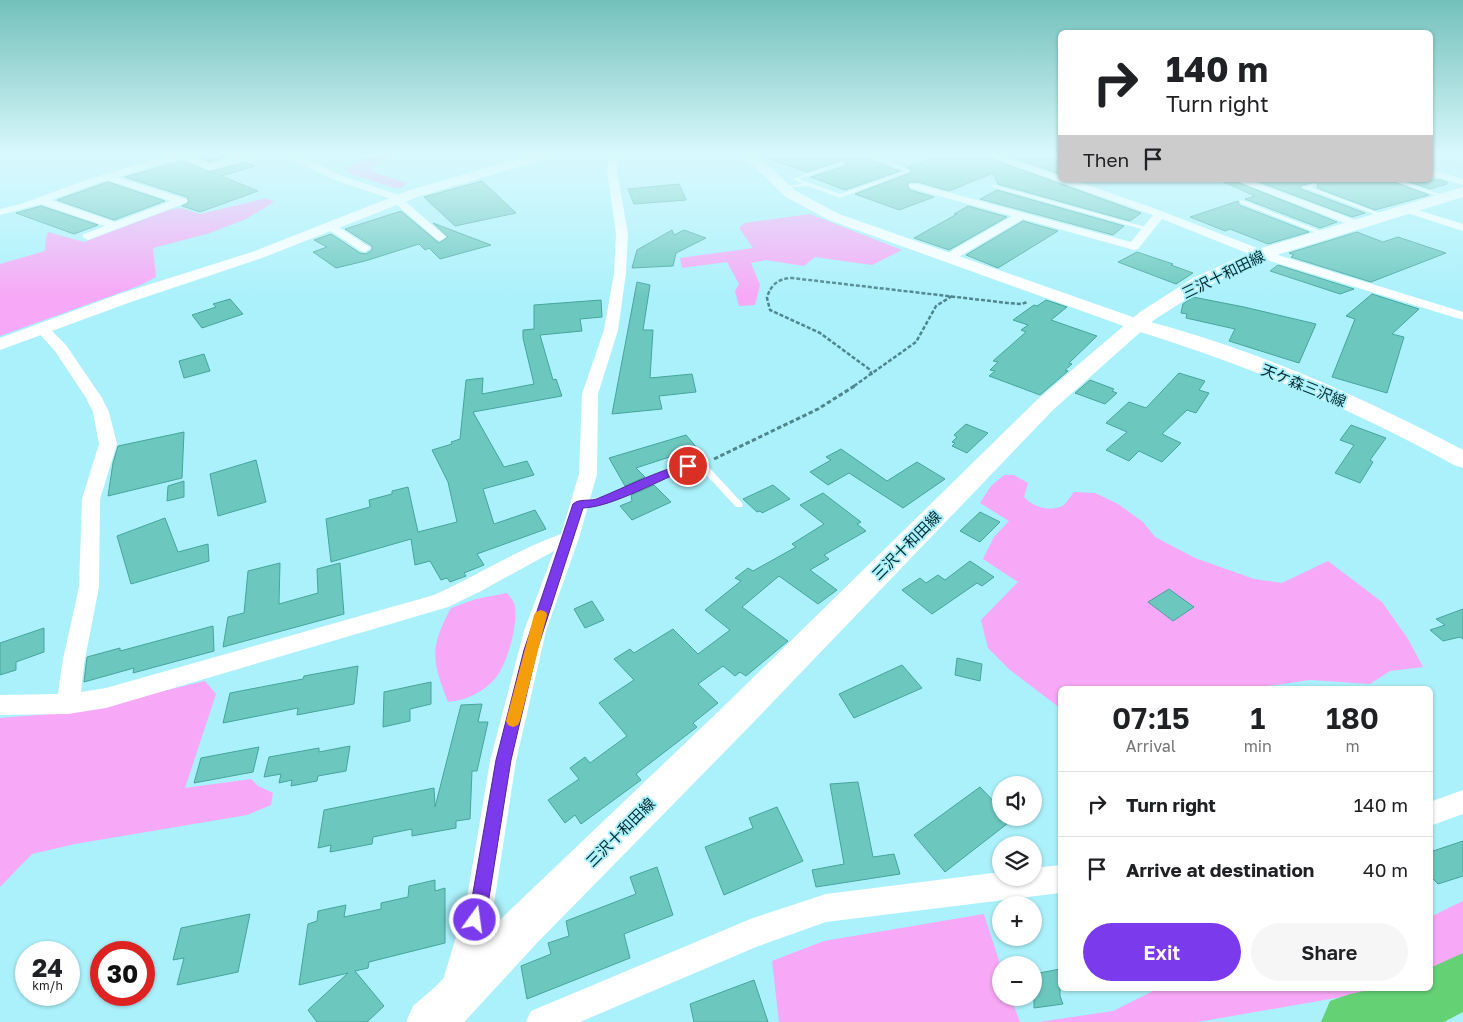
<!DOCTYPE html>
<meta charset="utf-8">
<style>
body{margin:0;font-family:"Golos Text","Noto Sans JP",sans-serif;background:#f6f6f6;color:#202124;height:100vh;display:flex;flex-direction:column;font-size:19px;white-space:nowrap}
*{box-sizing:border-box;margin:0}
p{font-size:16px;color:#757577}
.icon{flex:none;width:28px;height:28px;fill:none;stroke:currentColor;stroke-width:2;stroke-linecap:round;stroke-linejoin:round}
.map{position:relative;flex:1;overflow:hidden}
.drawer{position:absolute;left:1058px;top:686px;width:375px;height:305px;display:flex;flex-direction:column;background:#fff;border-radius:8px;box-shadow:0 1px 4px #0004}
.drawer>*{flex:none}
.top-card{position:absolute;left:1058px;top:30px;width:375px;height:152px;border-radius:8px;box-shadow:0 1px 4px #0004;background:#fff;color:#202124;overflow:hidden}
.fabs{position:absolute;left:992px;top:776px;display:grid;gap:10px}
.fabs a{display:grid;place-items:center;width:50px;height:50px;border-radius:50%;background:#fff;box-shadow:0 1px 4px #0004;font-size:25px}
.speed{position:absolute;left:15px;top:941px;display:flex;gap:10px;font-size:25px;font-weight:700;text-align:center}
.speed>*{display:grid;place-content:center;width:65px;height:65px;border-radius:50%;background:#fff;box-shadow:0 1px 4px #0004;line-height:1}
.speed small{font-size:12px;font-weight:400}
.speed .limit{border:8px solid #d22;background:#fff;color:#111}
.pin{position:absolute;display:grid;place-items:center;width:42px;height:42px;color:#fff;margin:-21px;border:2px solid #fff;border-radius:50%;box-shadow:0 1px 5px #0007}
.me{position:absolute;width:55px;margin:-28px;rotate:14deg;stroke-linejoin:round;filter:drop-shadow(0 0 4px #0008)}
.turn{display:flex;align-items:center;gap:18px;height:105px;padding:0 25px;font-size:22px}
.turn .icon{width:65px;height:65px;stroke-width:2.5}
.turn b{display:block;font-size:35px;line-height:42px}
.then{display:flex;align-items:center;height:48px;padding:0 25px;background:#0003;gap:10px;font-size:19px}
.eta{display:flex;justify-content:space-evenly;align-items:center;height:85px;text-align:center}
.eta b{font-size:30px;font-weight:600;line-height:35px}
.cta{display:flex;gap:10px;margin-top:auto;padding:10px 25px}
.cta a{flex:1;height:58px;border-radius:30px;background:#7c3aed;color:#fff;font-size:20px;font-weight:600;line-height:58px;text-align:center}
.cta a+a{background:#f6f6f6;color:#202124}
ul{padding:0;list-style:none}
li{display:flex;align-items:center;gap:15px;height:65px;padding:0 25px;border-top:1px solid #e0e0e0}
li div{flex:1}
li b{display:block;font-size:19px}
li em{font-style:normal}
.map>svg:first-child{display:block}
</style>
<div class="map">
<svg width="1463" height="1022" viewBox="0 0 1463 1022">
<rect width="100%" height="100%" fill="#abf1fb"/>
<g fill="#f7a8f6">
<path d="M 375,154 L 397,154 L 370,168 L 376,173 L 408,183 L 400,188 L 395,188 L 351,174 L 345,170 L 349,166 Z"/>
<path d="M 267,198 L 274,202 L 246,219 L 210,233 L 153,248 L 156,277 L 141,285 L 0,336 L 0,264 L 45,251 L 46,238 L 48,232 L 84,242 L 169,210 L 181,208 L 200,214 Z"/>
<path d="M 810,214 L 902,250 L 872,265 L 815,257 L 804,266 L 766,260 L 751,263 L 760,285 L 755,305 L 739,306 L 735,291 L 739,284 L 727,262 L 682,268 L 680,258 L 753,248 L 739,228 L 745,223 Z"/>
<path d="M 1004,475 L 1014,475 L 1028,483 L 1024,497 C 1033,507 1051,513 1064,505 C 1067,502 1071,496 1074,492 L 1095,493 L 1118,504 L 1143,522 L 1155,537 L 1195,558 L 1254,579 L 1282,583 L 1328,561 L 1382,602 L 1408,639 L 1423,667 L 1390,671 L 1370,684 L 1310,680 L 1246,689 L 1060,689 L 1060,708 L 1010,670 L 988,648 L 981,620 L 1018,582 L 983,559 L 994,537 L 1009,521 L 980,503 L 991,486 Z"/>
<path d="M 507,593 C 510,597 514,601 515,606 C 518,625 507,668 492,682 C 479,694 466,700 448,702 C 432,660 429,649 451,608 L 476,599 Z"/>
<path d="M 205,681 L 216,694 L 185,788 L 251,779 L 258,786 L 273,793 L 271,805 L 247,815 L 75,844 L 32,854 L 0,887 L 0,718 L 75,712 Z"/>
<path d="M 1463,901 L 1463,960 L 1430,975 L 1430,917 Z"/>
<path d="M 984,914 L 1001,967 L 1001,998 L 1011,998 L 1020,1022 L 779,1022 L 772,961 L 824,941 Z"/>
<path d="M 1157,989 L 1387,989 L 1198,1022 L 1039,1022 L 1113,1011 Z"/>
</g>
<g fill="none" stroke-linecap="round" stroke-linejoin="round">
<path fill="#64d175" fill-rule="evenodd" d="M 1463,953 L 1463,1012 L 1444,1022 L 1321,1022 L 1330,1001 C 1367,986 1391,989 1430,989 L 1430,968 Z"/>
</g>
<g fill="#6cc8bf" stroke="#46a49b">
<path d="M 207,154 L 227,154 L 229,155 L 210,162 L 199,157 Z"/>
<path d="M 762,154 L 858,154 L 858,156 L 900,171 L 845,190 L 811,177 L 845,166 L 846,163 L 843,160 L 806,172 L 762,156 Z"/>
<path d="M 946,154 L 978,154 L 1141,213 L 1130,221 L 998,184 L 993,173 L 949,191 L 918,182 L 910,182 L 907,185 L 910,190 L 934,197 L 899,210 L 855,194 L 913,172 L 907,167 Z"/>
<path d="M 1003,154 L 1060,154 L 1060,174 Z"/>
<path d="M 183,161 L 210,172 L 245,162 L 255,166 L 221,176 L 258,191 L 200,212 L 182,206 L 189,202 L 187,197 L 125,177 Z"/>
<path d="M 1219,180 L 1232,180 L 1337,222 L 1320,228 L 1245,199 L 1255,196 Z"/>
<path d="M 1254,180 L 1389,180 L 1429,195 L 1375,210 L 1317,188 L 1318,185 L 1315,182 L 1300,186 L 1301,189 L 1365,213 L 1352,217 Z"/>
<path d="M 1404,180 L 1440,180 L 1447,182 L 1447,184 L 1430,189 Z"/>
<path d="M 482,181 L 516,213 L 455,226 L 424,197 Z"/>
<path d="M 108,182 L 165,201 L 114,220 L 57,200 Z"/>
<path d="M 679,184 L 686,200 L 634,204 L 628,189 Z"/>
<path d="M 997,190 L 1124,226 L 1113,235 L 980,199 Z"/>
<path d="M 1238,201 L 1239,205 L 1309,232 L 1268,244 L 1230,229 L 1225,231 L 1190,217 Z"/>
<path d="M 41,206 L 98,225 L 74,234 L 16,213 Z"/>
<path d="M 968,206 L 1007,217 L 949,250 L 914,238 L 957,214 L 954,214 Z"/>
<path d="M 401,211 L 439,243 L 448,237 L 433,223 L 491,245 L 440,259 L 429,248 L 425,250 L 419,244 L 365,261 L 336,268 L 313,252 L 327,247 L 314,240 L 331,234 L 360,253 L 366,254 L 372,250 L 372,246 L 345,229 Z"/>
<path d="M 1023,221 L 1058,231 L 998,268 L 966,255 Z"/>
<path d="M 672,230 L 674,235 L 684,230 L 706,238 L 676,253 L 673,266 L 632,268 L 637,250 Z"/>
<path d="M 1357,232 L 1383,242 L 1398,237 L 1446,253 L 1371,282 L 1291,257 L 1294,255 L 1289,253 Z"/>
<path d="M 1137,252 L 1173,264 L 1171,265 L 1193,273 L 1176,284 L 1118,262 Z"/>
<path d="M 1278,265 L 1354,289 L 1340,294 L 1270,271 Z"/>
<path d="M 637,282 L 650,285 L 643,330 L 653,330 L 650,378 L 692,374 L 696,392 L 659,396 L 662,409 L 612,414 Z"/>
<path d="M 1372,294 L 1419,309 L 1392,334 L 1404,337 L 1387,393 L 1332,377 L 1355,319 L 1346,316 Z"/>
<path d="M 1193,297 L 1244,307 L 1316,324 L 1299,363 L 1229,341 L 1235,329 L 1186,318 L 1187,314 L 1181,313 L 1183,304 Z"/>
<path d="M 230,299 L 243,314 L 202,328 L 192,315 L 216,307 L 213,304 Z"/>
<path d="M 601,300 L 602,317 L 580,319 L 582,331 L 540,335 L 553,380 L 556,379 L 562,396 L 473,412 L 504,467 L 527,461 L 534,475 L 483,489 L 494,524 L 535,510 L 546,529 L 477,554 L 484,565 L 464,573 L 466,576 L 450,582 L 447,578 L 441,580 L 430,561 L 415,565 L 411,539 L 331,562 L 326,519 L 370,507 L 369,500 L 392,494 L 392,491 L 408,487 L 418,532 L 457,522 L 448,482 L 432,450 L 452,444 L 451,442 L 460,439 L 466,380 L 483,378 L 482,394 L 534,384 L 523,338 L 523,330 L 534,329 L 534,305 Z"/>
<path d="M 1046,300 L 1067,307 L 1051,320 L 1097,336 L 1069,363 L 1072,364 L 1065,370 L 1068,371 L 1040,395 L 989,376 L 995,371 L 990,370 L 998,362 L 993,361 L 1026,332 L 1021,330 L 1028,325 L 1013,320 L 1034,305 L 1037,306 Z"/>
<path d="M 204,354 L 210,371 L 184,378 L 179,361 Z"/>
<path d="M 1179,373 L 1205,381 L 1199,390 L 1209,393 L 1196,413 L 1187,410 L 1162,434 L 1181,443 L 1162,462 L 1139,451 L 1129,461 L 1106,450 L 1127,432 L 1106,423 L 1129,402 L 1146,408 Z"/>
<path d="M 1090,380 L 1114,389 L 1112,391 L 1117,393 L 1105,404 L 1075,393 Z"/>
<path d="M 966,424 L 988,433 L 967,453 L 952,446 L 955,443 L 952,442 L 957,437 L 954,435 Z"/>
<path d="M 1351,425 L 1386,438 L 1370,460 L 1373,462 L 1360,483 L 1335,473 L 1354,445 L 1340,440 Z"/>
<path d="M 184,432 L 182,478 L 108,496 L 113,463 L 118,446 Z"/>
<path d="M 686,435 L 697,448 L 636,468 L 645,477 L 625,486 L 609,458 Z"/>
<path d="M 841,449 L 887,481 L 917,462 L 945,479 L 903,508 L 849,473 L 828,485 L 810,472 L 831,460 L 826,457 Z"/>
<path d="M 256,460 L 266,502 L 218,516 L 210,474 Z"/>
<path d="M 184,481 L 184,497 L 167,501 L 168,486 Z"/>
<path d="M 654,485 L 671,502 L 632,520 L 620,506 L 632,501 L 631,495 Z"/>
<path d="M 773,485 L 790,499 L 762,513 L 760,511 L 757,512 L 743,499 Z"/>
<path d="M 823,493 L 861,522 L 857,524 L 866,531 L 824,555 L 829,559 L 810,570 L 837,590 L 818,604 L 779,576 L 742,607 L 788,641 L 746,676 L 740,672 L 735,676 L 723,666 L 698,684 L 718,703 L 693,723 L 697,727 L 636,774 L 641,780 L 581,824 L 575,815 L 565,823 L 548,800 L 579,779 L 570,768 L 585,757 L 590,763 L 627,736 L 599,703 L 634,680 L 614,659 L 630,649 L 634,653 L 673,629 L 698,654 L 730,630 L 705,610 L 741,581 L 735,578 L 748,568 L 753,571 L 796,547 L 792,544 L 824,524 L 800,505 Z"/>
<path d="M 980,512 L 1000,522 L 980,542 L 960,531 Z"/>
<path d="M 165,518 L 178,552 L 208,544 L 209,561 L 131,584 L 117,536 Z"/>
<path d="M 970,561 L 994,577 L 982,586 L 977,583 L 932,614 L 902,590 L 920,578 L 926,583 L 938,575 L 945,580 Z"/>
<path d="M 280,563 L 279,604 L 318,593 L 317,569 L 340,563 L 344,614 L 223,647 L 228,617 L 244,613 L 248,571 Z"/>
<path d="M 1169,589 L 1194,607 L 1173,621 L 1148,602 Z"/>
<path d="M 592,601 L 604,620 L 585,628 L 574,609 Z"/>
<path d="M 1463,609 L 1463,639 L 1460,637 L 1443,641 L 1430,630 L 1445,625 L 1436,619 Z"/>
<path d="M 213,626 L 214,651 L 133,673 L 134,668 L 84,682 L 87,657 L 120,648 L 120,651 Z"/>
<path d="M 44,628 L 44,652 L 16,662 L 16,670 L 0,675 L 0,643 Z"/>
<path d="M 957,658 L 982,664 L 980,681 L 955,675 Z"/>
<path d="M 902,665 L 922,688 L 854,718 L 839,694 Z"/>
<path d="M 358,666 L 354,704 L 297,715 L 298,708 L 223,723 L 230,693 L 303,679 L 304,676 Z"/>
<path d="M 431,682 L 431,704 L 410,709 L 410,721 L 383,727 L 384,692 Z"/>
<path d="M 482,704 L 478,722 L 488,722 L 477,771 L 472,771 L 470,819 L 456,821 L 456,828 L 412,836 L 412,829 L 373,837 L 372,844 L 330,852 L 331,845 L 318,848 L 324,810 L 434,788 L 435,807 L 461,705 Z"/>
<path d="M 350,746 L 346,771 L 318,776 L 317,781 L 291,786 L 292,780 L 279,783 L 281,774 L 264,777 L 269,757 L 319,748 L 319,752 Z"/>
<path d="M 259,747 L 253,772 L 194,783 L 201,758 Z"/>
<path d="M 858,782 L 873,857 L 894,854 L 900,874 L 816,887 L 812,870 L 844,864 L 830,784 Z"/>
<path d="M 980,787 L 1001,809 L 1001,818 L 1009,818 L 1012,820 L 945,872 L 914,835 Z"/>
<path d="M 777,807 L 803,861 L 724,895 L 705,847 L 753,828 L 749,818 Z"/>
<path d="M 1463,841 L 1463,876 L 1438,884 L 1430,876 L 1430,852 Z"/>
<path d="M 657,867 L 673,915 L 624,934 L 630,958 L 527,999 L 521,966 L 551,954 L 548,943 L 569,936 L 566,921 L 636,894 L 630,877 Z"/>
<path d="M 435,880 L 435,891 L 445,888 L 445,943 L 369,962 L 368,968 L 355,971 L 384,1006 L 367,1022 L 317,1022 L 308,1010 L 348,973 L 299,985 L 308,924 L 317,921 L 318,911 L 346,905 L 344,917 L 381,909 L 381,903 L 408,897 L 409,886 Z"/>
<path d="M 250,914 L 238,972 L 177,985 L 184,958 L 173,960 L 181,928 Z"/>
<path d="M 1060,969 L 1060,996 L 1063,1004 L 1034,1008 L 1034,974 Z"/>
<path d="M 754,980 L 768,1022 L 694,1022 L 690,1004 Z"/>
</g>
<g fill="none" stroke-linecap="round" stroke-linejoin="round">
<g stroke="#4f868d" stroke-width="2.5" stroke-dasharray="4 2" stroke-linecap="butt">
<path d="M 872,375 L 869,369 L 820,333 L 770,310 L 767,298 C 770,285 779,278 792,278 L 1008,303 L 1022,304 L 1027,302"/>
<path d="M 854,386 L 916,342 L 936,306 L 952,296"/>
</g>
<path stroke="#4f868d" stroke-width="3" stroke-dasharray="4.5 2.5" stroke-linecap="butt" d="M 714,459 L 818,409 L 856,385"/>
<g fill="#fff" fill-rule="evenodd">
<path d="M 881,154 L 888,154 L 880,158 L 911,171 L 840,198 L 808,186 L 783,188 L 781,187 L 783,186 L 803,184 L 792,179 L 842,162 L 844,163 L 844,164 L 799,179 L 840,194 L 905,171 L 874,158 Z"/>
<path d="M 1391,180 L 1398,180 L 1448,197 L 1443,198 Z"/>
<path d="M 1314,184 L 1316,185 L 1316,186 L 1310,187 L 1387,216 L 1382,217 L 1302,187 Z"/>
<path d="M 994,185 L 1149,228 L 1150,229 L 1145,230 L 992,187 L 992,185 Z"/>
<path d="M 1242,200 L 1326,233 L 1327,234 L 1322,235 L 1240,203 L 1240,201 Z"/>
<path d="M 702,462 L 705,463 L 742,503 L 743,505 L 742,507 L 736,507 L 700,468 C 669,473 643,490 613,500 C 602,504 591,506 579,507 L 575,504 L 579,501 L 607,496 L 667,470 L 686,465 Z"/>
</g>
<g fill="#fff" fill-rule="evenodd">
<path d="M 173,154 L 190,154 L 210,164 L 237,154 L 265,154 L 209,170 L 181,158 L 118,177 L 186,199 L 187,201 L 186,203 L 88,240 L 84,238 L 82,236 L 84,234 L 105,226 L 41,204 L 0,215 L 0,209 L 21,204 L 89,179 ZM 107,180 L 171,201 L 115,222 L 51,200 Z"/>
<path d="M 281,154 L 295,154 L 343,176 L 405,197 L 405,201 L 446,237 L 440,241 L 436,239 L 397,205 L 391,203 L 391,199 L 335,180 Z"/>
<path d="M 613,154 L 623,154 L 619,159 L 617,171 L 628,234 L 626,273 L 618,330 L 598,394 L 597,474 L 579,538 L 546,631 L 516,761 L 494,904 L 473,980 L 469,991 L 458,995 L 447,991 L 443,980 L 466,904 L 490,761 L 524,631 L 554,551 L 481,591 L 448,607 L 106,708 L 68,714 L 0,715 L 0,695 L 58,694 L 62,664 L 79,587 L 82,499 L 99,444 L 93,412 L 86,398 L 55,351 L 34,328 L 36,325 L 46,325 L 66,345 L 102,398 L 109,412 L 117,444 L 100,499 L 99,587 L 84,664 L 81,692 L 106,688 L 434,595 C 477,576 516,550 561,534 L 579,474 L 582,394 L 604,330 L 614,273 L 616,234 L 607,171 L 609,159 Z"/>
<path d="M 980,154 L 996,154 L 1060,176 L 1060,180 L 1073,180 L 1156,209 L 1265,251 L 1463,312 L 1463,320 L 1257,257 L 1162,219 L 1138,249 L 1134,250 L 1023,219 L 952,261 L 944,261 L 942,258 L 944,255 L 1012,216 L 910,188 L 909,186 L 910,184 L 918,184 L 1131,242 L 1153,215 Z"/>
<path d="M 1430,169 L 1463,179 L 1463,185 L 1430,175 Z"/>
<path d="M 1234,180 L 1249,180 L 1361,222 L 1363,224 L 1357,227 L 1353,226 Z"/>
<path d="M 1405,206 L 1463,224 L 1463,231 L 1401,211 L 1399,209 Z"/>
<path d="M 330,223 L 334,224 L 371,248 L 365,252 L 361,251 L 326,228 L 324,226 Z"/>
<path d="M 1463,790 L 1463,814 L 1430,826 L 1430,802 Z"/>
<path d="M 1060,865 L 1060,893 L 826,922 L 756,947 L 580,1022 L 526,1022 L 531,1011 L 753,918 L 826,894 L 1001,872 L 1001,878 L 1034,878 L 1034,868 Z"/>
</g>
<g fill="#fff" fill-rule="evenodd">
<path d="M 534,154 L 554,154 L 552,157 L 420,196 L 262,258 L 131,302 L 0,350 L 0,338 L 119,294 L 252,252 L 410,190 Z"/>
<path d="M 741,154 L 755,154 L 796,191 L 839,214 L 1144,321 L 1147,325 L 1144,329 L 1138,330 L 1132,329 L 829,220 L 786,197 Z"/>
</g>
<path fill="#fff" fill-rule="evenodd" d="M 1138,319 C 1251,347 1360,396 1463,450 L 1463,468 L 1454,465 C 1351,408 1244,364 1131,329 L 1128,325 L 1131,321 Z"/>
<path fill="#fff" fill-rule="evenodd" d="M 1463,187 L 1463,197 L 1267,258 L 1207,286 L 1154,320 L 1054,409 L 745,731 L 536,944 L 467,1019 L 464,1022 L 406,1022 L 413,1006 L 435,987 L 506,914 L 721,709 L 1038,399 L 1140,312 L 1193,278 L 1255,250 Z"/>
</g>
<linearGradient id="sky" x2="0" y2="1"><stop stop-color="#73c0ba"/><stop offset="0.52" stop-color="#d9f9fd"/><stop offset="1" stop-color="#d9f9fd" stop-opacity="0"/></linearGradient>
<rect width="1463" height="297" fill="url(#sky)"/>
<path fill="#7c3aed" stroke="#51269a" d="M 688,463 L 693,466 L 691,468 C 660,479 613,507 583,508 L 537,650 L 511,760 L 488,904 L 481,927 L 475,929 L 468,927 L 466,920 L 471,904 L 496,760 L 524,650 L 573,504 C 579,498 591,502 599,498 C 628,486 657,471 688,463 Z"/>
<path fill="#f59e0b" d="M 541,610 L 546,612 L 547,615 L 520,721 L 518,725 L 513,727 L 508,725 L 506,721 L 534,615 L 536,612 Z"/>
<g text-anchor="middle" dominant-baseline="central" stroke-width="4" stroke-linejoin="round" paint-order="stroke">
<g font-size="15" fill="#002a2f" stroke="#abf1fb">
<text transform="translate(1223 274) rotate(-26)">三沢十和田線</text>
<text transform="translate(1304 385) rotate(22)">天ケ森三沢線</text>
<text transform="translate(906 545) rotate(-45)">三沢十和田線</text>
<text transform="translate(620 832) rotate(-45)">三沢十和田線</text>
</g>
</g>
</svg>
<div class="fabs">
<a><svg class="icon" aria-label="sound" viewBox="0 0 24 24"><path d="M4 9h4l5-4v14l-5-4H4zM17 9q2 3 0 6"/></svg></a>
<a><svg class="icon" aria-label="layers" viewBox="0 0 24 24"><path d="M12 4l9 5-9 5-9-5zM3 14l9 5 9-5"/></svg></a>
<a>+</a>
<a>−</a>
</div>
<div class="speed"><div>24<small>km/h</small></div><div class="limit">30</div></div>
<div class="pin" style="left:688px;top:466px;background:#d93025"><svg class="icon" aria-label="arrive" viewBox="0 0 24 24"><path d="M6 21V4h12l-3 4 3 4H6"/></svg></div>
<svg class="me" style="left:475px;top:920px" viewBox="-20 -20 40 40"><circle r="17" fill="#7c3aed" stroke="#fff" stroke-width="3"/><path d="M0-11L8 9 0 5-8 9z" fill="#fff"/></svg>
<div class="top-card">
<div class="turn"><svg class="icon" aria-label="right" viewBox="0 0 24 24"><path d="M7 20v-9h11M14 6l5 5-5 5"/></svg><div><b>140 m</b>Turn right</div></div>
<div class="then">Then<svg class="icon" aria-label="arrive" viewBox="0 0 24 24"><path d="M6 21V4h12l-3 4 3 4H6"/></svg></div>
</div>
<section class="drawer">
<div class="eta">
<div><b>07:15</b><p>Arrival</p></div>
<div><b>1</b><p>min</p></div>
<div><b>180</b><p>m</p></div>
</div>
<ul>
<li><svg class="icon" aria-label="right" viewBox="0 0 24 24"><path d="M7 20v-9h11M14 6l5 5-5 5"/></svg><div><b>Turn right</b></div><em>140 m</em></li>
<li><svg class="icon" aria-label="arrive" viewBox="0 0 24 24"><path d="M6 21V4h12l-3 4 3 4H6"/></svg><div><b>Arrive at destination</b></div><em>40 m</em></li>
</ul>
<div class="cta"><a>Exit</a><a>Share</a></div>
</section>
</div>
